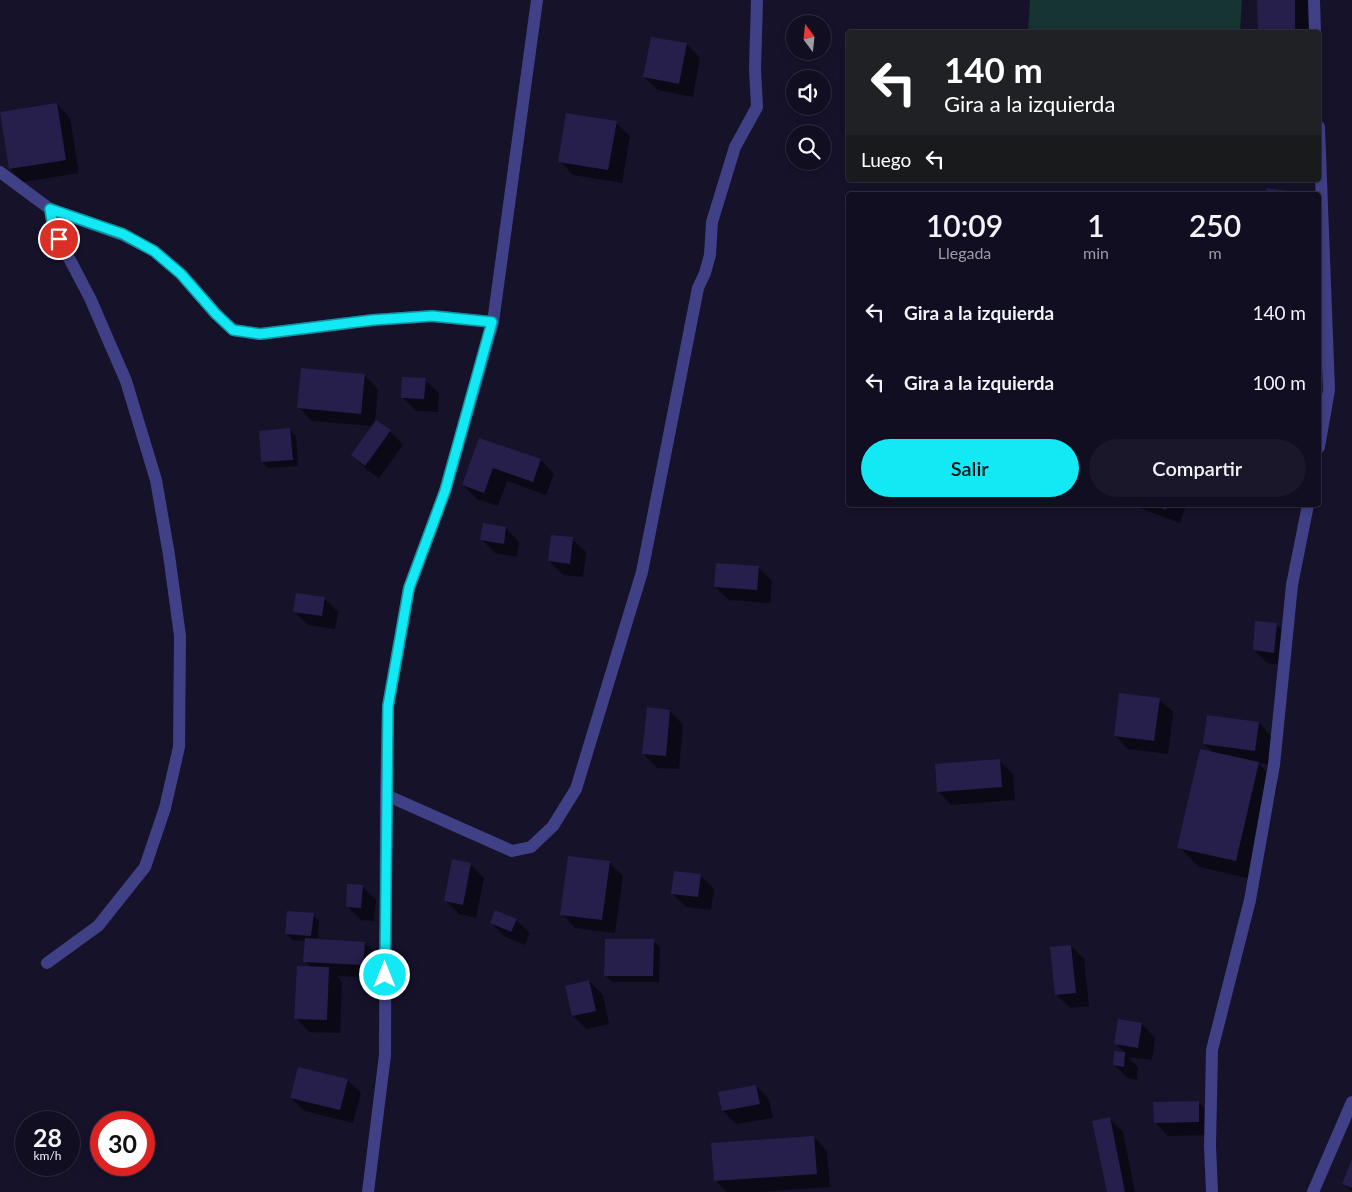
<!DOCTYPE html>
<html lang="es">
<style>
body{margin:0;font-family:Lato,sans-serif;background:#191729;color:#f1f3f6;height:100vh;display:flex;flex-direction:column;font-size:19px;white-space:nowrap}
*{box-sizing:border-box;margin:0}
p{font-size:16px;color:#9c9ca5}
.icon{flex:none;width:28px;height:28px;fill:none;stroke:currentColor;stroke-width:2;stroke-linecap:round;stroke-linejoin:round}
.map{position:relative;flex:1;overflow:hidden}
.side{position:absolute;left:846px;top:192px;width:475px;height:315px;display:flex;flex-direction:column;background:#100e20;border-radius:5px;box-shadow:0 2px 8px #0003,0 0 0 1px #302e3e}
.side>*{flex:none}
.hud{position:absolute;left:846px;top:30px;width:475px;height:152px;border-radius:5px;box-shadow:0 2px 8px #0003,0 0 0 1px #302e3e;background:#202124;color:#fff;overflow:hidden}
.needle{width:32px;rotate:345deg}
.tools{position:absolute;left:786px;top:15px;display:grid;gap:10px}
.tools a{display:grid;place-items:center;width:45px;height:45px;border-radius:50%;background:#100e20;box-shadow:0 2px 8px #0003,0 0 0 1px #302e3e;font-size:25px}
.speed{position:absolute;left:15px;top:1111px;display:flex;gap:10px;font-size:25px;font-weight:700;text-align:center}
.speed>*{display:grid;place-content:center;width:65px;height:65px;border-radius:50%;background:#100e20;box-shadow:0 2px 8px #0003,0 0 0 1px #302e3e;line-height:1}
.speed small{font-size:12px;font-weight:400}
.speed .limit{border:8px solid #d22;background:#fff;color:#111}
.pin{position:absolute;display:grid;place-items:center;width:42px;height:42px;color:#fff;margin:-21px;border:2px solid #fff;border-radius:50%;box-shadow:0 1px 5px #0007}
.me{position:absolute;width:55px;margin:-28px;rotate:0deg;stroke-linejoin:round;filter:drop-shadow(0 0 4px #0008)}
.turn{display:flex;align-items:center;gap:18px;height:105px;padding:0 15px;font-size:22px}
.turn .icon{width:65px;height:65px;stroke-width:2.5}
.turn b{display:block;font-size:35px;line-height:42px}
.then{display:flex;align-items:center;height:48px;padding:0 15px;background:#0003;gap:10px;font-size:19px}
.eta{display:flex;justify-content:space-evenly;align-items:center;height:85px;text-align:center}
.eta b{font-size:30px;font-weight:600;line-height:35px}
.action{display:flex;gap:10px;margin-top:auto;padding:10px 15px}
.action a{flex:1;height:58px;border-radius:30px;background:#12e9f5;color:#111;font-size:20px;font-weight:600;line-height:58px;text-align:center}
.action a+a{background:#191729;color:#f1f3f6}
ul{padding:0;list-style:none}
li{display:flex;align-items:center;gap:15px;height:70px;padding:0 15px}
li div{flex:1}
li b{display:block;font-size:19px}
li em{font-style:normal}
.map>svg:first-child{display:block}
</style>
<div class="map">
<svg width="1352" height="1192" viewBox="0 0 1352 1192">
<rect width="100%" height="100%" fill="#15122a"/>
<path fill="#163432" d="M 1030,0 L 1242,0 L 1240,32 L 1028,32 Z"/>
<g fill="#0007">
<rect x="1259" y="0" width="56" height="32"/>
<path d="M 687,44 L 700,58 L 693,97 L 658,90 L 644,77 Z"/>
<path d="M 57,104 L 70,118 L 79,173 L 24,182 L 10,169 Z"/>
<path d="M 616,123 L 630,136 L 622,183 L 573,175 L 560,161 Z"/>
<path d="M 364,375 L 378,389 L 375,421 L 390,431 L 403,445 L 379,478 L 366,469 L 352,455 L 372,426 L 312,421 L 298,407 Z"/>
<path d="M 425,380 L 439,393 L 438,412 L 416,411 L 402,397 Z"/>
<path d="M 290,430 L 296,436 L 298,466 L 269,468 L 262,462 Z"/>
<path d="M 480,439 L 541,460 L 554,474 L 546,495 L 507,481 L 498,506 L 477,499 L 463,485 Z"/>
<path d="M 1132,505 L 1186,505 L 1180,523 Z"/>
<path d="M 484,524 L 506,528 L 519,542 L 517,557 L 495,553 L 481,539 Z"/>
<path d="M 572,539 L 586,552 L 583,577 L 563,575 L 549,561 Z"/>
<path d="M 758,567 L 772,581 L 770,603 L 729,600 L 715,587 Z"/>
<path d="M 324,598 L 338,612 L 335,629 L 308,625 L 295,612 Z"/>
<path d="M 1276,624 L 1290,638 L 1287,666 L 1267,663 L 1254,650 Z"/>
<path d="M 1159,699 L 1173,712 L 1168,754 L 1128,749 L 1115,736 Z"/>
<path d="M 648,709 L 670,711 L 683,725 L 679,769 L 657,768 L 644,754 Z"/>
<path d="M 1259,723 L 1272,737 L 1268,764 L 1258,763 L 1278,783 L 1256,880 L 1199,867 L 1179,847 L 1214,753 L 1204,744 Z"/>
<path d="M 1000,761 L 1013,774 L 1015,800 L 951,805 L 938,791 Z"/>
<path d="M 453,861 L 471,865 L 484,878 L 476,918 L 459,914 L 445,900 Z"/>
<path d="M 609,862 L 623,876 L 615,933 L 575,928 L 562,914 Z"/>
<path d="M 700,875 L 714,889 L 711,910 L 686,907 L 672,893 Z"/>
<path d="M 362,886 L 376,900 L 374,921 L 361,920 L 347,906 Z"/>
<path d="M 313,915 L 319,921 L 318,940 L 364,943 L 378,956 L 376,978 L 337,976 L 342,982 L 340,1033 L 309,1032 L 296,1018 L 311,968 L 305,961 L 306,941 L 293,940 L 286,934 Z"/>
<path d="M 516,920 L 530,933 L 525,945 L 504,936 L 491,923 Z"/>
<path d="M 653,941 L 660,947 L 659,982 L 612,982 L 605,975 Z"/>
<path d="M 1071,946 L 1084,959 L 1089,1006 L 1070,1008 L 1056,994 Z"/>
<path d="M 589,981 L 603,995 L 609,1024 L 586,1029 L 573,1016 Z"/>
<path d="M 1142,1024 L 1155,1038 L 1152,1060 L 1128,1057 L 1138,1067 L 1137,1080 L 1128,1078 L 1114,1065 L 1125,1053 L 1115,1043 Z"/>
<path d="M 347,1080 L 361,1093 L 353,1123 L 305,1111 L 291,1098 Z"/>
<path d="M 756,1086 L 769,1099 L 773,1118 L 736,1124 L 723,1111 Z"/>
<path d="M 1198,1102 L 1212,1116 L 1212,1135 L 1168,1136 L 1155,1122 Z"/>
<path d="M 1109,1118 L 1123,1132 L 1135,1192 L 1108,1192 Z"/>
<path d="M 814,1137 L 827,1151 L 830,1187 L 757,1192 L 727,1192 L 715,1180 Z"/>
<path d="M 1352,1162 L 1352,1191 L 1343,1184 Z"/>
</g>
<g fill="#261f4b">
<path d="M 1257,0 L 1295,0 L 1295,32 L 1258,32 Z"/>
<path d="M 651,37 L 687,43 L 679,84 L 643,77 Z"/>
<path d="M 57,103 L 66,160 L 9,169 L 0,112 Z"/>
<path d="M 566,113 L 617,121 L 608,170 L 558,162 Z"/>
<path d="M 1267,188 L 1312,194 L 1312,195 L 1266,195 Z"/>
<path d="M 301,368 L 365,374 L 361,414 L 297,408 Z"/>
<path d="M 402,377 L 426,378 L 424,399 L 401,398 Z"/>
<path d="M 376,420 L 391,430 L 365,466 L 351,455 Z"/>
<path d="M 290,428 L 293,460 L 261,462 L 259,431 Z"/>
<path d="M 479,438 L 541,459 L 533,482 L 493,468 L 484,493 L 462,485 Z"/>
<path d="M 1153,505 L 1168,505 L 1166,510 Z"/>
<path d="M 483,523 L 506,527 L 504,544 L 480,540 Z"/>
<path d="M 551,535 L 573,537 L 570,564 L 548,561 Z"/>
<path d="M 716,563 L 759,566 L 757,590 L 714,587 Z"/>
<path d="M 296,593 L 325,597 L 322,616 L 293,612 Z"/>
<path d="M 1255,621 L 1277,623 L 1274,653 L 1253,650 Z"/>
<path d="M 1119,693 L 1160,698 L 1154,741 L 1114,736 Z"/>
<path d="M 647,707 L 670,710 L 666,756 L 642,754 Z"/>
<path d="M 1207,715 L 1259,722 L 1255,751 L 1203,744 Z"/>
<path d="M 1200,749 L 1259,762 L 1236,861 L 1177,848 Z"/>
<path d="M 1000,759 L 1002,787 L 937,792 L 935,764 Z"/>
<path d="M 568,856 L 610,861 L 602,920 L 560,915 Z"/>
<path d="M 452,859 L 471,863 L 463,905 L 444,901 Z"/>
<path d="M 674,871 L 701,874 L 698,897 L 671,894 Z"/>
<path d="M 347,884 L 363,885 L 361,908 L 346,907 Z"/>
<path d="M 495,910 L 517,919 L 511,932 L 490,923 Z"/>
<path d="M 287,911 L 314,913 L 311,936 L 285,934 Z"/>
<path d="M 305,938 L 365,942 L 363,965 L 303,962 Z"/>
<path d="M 605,939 L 654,939 L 653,976 L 604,976 Z"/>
<path d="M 1071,945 L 1076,993 L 1055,995 L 1050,947 Z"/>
<path d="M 297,966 L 329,967 L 327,1020 L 294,1019 Z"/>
<path d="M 589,980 L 596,1011 L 572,1016 L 565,986 Z"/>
<path d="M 1118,1019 L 1142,1023 L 1138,1048 L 1114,1044 Z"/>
<path d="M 1114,1051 L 1125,1052 L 1124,1067 L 1113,1065 Z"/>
<path d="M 298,1067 L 348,1079 L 340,1110 L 290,1098 Z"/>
<path d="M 756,1085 L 760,1104 L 722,1111 L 718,1092 Z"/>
<path d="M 1199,1101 L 1199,1122 L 1154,1123 L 1153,1102 Z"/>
<path d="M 1110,1117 L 1125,1192 L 1107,1192 L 1092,1121 Z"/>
<path d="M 814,1136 L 817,1174 L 714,1181 L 711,1143 Z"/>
<path d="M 1352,1159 L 1352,1188 L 1342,1184 Z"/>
</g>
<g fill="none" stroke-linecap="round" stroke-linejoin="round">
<g stroke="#404087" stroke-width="12">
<path d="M 1314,0 L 1315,32"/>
<path d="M 1319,127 L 1329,390 L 1319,447"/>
<path d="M 0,172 L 50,209 L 123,235 L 154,251 L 181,274 L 216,314 L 233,330 L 260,334 L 373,320 L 432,316 L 493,322"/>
<path d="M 386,795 L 512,851 L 531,847 L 553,826 L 576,789 L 642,572 L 698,288 L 705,273 L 710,255 L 712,222 L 735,147 L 757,107 L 755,69 L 757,0"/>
<path d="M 47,963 L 98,926 L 145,867 L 165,808 L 179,747 L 180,636 L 169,555 L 156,480 L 126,381 L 90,298 L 59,239 L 52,221 L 50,209"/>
<path d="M 368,1192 L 385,1055 L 386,795 L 388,706 L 409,588 L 445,491 L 493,322 L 537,0"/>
<path d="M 1212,1192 L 1210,1146 L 1212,1050 L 1250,900 L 1274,765 L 1292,585 L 1308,505"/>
<path d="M 1313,1192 L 1352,1102"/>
</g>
</g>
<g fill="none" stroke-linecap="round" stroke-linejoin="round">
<g stroke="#0c979f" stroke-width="12">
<path id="route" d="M 59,239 L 52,221 L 50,209 L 123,234 L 154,251 L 181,274 L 216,314 L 233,330 L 260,334 L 373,320 L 432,316 L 492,322 L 445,491 L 409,588 L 388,706 L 385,975"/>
</g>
<use href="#route" stroke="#12e9f5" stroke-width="9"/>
</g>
</svg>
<div class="tools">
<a><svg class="needle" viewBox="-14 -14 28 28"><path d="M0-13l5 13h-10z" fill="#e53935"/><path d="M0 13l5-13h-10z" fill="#9c9ca5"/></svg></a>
<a><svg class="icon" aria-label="sound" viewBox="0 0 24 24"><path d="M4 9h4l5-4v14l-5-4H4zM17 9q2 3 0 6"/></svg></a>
<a><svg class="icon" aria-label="search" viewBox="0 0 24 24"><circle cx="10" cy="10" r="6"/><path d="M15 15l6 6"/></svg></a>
</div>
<div class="speed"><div>28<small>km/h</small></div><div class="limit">30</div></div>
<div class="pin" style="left:59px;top:239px;background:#d93025"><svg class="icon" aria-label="arrive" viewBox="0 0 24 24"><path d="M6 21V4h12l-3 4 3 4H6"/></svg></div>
<svg class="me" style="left:385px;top:975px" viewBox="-20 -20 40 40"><circle r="17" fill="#12e9f5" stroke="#fff" stroke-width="3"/><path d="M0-11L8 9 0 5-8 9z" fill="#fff"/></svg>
<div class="hud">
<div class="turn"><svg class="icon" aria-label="left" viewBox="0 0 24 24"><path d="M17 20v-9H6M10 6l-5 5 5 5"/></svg><div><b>140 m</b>Gira a la izquierda</div></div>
<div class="then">Luego<svg class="icon" aria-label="left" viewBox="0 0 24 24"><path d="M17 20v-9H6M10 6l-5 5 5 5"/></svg></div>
</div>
<section class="side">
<div class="eta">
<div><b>10:09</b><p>Llegada</p></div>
<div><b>1</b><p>min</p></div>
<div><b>250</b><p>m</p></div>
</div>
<ul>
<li><svg class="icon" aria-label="left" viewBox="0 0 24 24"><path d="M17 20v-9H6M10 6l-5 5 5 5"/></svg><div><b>Gira a la izquierda</b></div><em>140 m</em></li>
<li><svg class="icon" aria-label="left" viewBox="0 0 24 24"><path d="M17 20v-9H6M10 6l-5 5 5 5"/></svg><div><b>Gira a la izquierda</b></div><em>100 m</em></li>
</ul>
<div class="action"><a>Salir</a><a>Compartir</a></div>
</section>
</div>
